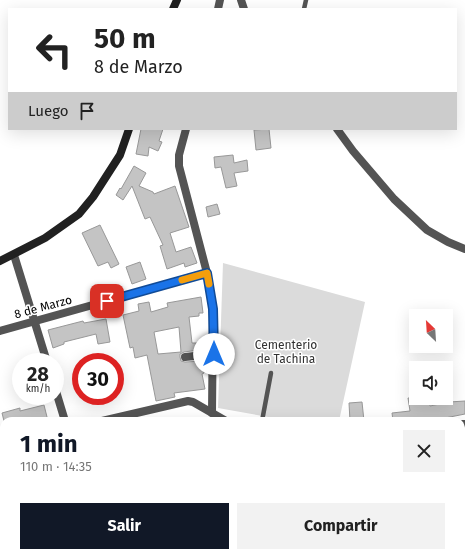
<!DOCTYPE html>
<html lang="es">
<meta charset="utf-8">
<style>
body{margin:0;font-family:"Fira Sans",sans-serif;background:#f2f2f2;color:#222;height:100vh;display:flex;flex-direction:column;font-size:15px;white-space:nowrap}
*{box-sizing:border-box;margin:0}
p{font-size:13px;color:#767676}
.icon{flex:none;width:22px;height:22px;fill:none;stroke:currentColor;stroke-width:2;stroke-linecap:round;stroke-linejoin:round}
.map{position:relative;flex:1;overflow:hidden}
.drawer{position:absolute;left:0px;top:417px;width:465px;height:140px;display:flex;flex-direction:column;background:#fff;border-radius:12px 12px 0 0;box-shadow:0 4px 16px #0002}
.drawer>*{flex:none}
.hud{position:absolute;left:8px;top:8px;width:449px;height:122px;border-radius:0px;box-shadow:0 4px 16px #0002;background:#fff;color:#222;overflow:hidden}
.needle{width:26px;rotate:335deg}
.tools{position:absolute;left:409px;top:309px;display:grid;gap:8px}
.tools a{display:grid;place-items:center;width:44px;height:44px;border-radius:0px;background:#fff;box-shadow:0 4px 16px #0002;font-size:20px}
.speed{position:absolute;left:12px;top:353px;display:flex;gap:8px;font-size:20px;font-weight:700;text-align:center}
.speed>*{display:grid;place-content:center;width:52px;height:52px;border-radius:50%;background:#fff;box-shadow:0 4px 16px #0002;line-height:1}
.speed small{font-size:10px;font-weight:400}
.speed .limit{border:6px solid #d22;background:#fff;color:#111}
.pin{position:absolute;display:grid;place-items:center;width:34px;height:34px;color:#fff;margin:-17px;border-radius:8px;box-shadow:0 2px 6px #0006}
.me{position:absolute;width:44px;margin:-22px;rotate:0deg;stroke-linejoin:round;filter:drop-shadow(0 0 3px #0008)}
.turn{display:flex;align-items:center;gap:14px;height:84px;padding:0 20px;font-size:18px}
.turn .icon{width:52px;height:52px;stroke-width:2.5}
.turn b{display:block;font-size:28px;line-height:34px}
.then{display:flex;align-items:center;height:38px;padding:0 20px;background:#0003;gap:8px;font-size:15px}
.round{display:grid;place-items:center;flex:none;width:42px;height:42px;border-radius:0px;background:#f2f2f2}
.headline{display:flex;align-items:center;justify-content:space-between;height:68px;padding:0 20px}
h1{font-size:24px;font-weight:700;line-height:30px;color:#111827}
.cta{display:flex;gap:8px;margin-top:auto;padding:8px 20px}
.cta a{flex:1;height:46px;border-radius:0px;background:#111827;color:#fff;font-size:16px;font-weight:700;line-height:46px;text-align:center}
.cta a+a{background:#f2f2f2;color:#222}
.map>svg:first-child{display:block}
</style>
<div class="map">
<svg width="465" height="557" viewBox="0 0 465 557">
<rect width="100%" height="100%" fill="#fff"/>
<g fill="#dbdbdb">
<path d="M 223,263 L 365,302 L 339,421 L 291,421 L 218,408 Z"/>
<path d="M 4,552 L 63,553 L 64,557 L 0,557 L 0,553 Z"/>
</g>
<g fill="#c4c4c4" stroke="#989898" fill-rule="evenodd">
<path d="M 141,129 L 163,129 L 159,141 L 162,142 L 158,151 L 149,147 L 148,156 L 136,154 Z"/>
<path d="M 269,129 L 271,148 L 256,150 L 254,130 Z"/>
<path d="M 233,155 L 234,163 L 247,160 L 248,171 L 234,173 L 237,186 L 226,188 L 221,167 L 215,168 L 214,157 Z"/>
<path d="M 134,166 L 146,173 L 139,186 L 153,192 L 154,194 L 175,186 L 189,227 L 170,233 L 176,252 L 191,247 L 197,263 L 185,267 L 184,263 L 167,269 L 160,246 L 163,245 L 150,217 L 145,219 L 132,186 L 123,200 L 116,195 L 120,188 L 121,189 Z"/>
<path d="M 217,204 L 220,214 L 208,217 L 206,207 Z"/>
<path d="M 100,225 L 119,264 L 111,268 L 108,262 L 98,266 L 82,233 Z"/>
<path d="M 140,262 L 146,279 L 132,284 L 126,267 Z"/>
<path d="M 201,297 L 203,313 L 199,313 L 199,316 L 189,317 L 192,343 L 199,343 L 199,350 L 184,352 L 180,354 L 180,357 L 181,361 L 185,362 L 203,361 L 204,373 L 202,374 L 205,389 L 174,393 L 175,397 L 156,401 L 147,355 L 135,358 L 133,347 L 130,348 L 123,315 L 139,311 L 138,304 L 149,302 L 151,312 L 168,307 L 167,303 ZM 179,327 L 181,352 L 158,354 L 154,332 Z"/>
<path d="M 106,319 L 110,342 L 98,344 L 96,334 L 64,342 L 64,344 L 53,348 L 48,330 L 83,321 L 84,323 Z"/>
<path d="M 408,398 L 429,398 L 430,406 L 449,402 L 465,401 L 465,414 L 435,420 L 434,419 L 420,421 L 393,421 L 392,413 L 410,411 Z"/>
<path d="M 362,402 L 364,421 L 350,421 L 349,403 Z"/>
<path d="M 44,405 L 48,421 L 4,421 L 2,413 L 20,408 L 20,411 Z"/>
</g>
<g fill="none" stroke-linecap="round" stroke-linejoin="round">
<g stroke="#545454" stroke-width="4.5">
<path d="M 304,9 L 306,0"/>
<path d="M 262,421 L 271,373"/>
</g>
<g stroke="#545454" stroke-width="8">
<path d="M 241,0 L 244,9"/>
<path d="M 218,9 L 220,0"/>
<path d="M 186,129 L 179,155 L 179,166 L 207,273 L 213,309 L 212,413"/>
<path d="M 337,129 L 353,151 L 394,199 L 427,230 L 448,242 L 465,249"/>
<path d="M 14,255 L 47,362"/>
<path d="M 0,331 L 207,273"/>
<path d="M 185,357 L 214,354"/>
<path d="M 55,388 L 65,421"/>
<path d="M 102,421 L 188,401 L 193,402 L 226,421"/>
<path d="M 461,424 L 465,424"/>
<path d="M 0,445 L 4,444"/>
<path d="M 461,513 L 465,512"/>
<path d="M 254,557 L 254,553"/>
<path d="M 273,557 L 290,553"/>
</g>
<g stroke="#212121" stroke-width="8">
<path d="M 173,9 L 177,0"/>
<path d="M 0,261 L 45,238 L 79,214 L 93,197 L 120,155 L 129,129"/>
</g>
</g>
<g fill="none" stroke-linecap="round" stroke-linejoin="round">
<g stroke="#114b97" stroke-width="10">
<path id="route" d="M 107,301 L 207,273 L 213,309 L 214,354"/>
</g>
<use href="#route" stroke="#1a73e8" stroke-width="7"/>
<path stroke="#f59e0b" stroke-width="7" d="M 182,280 L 207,273 L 209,284"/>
</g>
<g text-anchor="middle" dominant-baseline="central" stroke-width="3" stroke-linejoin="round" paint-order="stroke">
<g font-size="12" fill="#000" stroke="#fff">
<text transform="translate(43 307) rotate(-15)">8 de Marzo</text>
</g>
<g font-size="12" fill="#323232" stroke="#fff">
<text x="286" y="345">Cementerio<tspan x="286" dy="14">de Tachina</tspan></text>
</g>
</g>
</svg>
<div class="tools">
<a><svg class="needle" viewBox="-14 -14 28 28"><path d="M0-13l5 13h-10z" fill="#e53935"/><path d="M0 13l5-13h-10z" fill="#767676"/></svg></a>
<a><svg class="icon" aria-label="sound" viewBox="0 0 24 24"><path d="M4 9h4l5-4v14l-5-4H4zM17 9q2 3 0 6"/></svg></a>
</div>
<div class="speed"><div>28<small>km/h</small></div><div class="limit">30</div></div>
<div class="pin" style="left:107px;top:301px;background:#d93025"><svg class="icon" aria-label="arrive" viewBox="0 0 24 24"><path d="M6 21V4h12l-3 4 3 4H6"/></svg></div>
<svg class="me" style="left:214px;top:354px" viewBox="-20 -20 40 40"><circle r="19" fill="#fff"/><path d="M0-13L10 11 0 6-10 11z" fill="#1a73e8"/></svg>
<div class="hud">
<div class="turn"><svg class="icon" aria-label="left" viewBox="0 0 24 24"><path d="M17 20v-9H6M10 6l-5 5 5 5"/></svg><div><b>50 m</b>8 de Marzo</div></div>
<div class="then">Luego<svg class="icon" aria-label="arrive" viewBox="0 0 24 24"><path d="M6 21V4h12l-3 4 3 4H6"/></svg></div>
</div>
<section class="drawer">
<div class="headline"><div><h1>1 min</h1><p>110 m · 14:35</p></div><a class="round"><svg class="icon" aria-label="close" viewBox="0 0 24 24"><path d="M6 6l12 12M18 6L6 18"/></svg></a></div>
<div class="cta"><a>Salir</a><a>Compartir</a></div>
</section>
</div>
